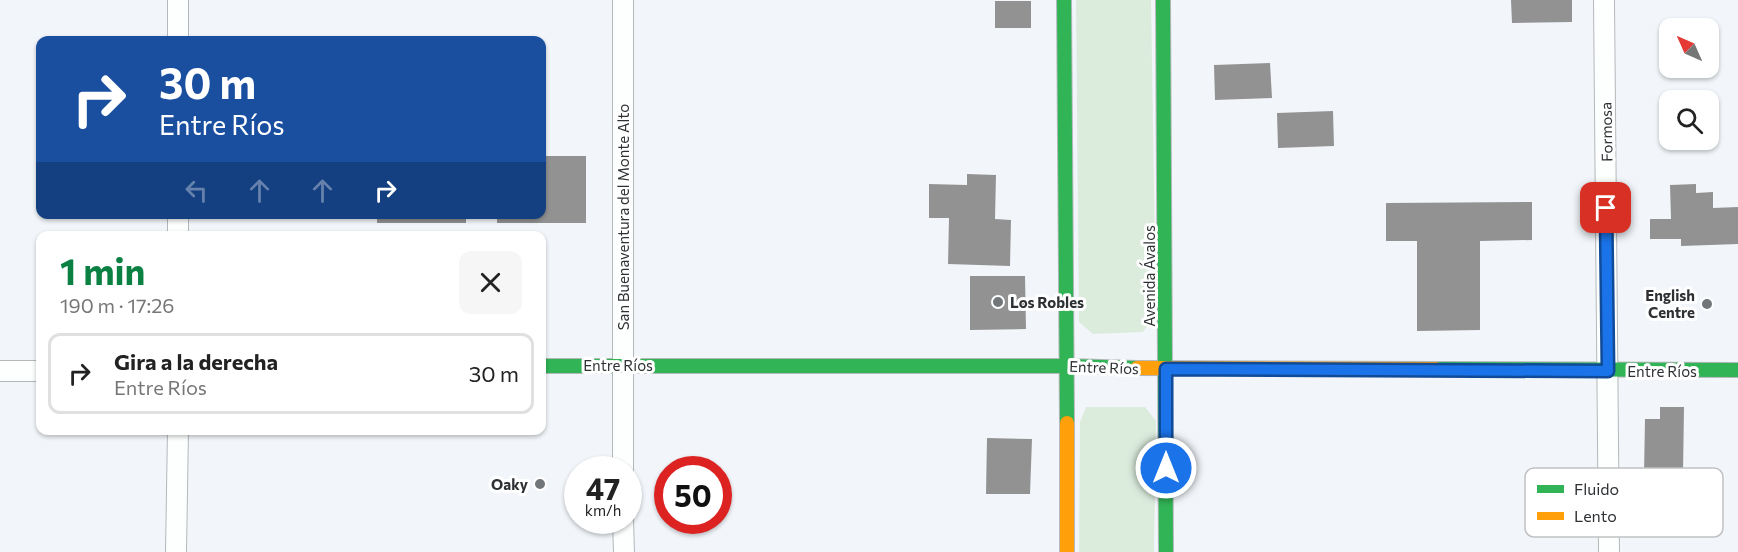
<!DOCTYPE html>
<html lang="es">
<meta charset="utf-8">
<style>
body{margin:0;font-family:Commissioner,sans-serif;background:#f6f6f6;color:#222;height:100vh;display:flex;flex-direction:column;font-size:22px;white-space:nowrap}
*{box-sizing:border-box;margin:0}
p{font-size:20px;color:#767676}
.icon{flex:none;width:33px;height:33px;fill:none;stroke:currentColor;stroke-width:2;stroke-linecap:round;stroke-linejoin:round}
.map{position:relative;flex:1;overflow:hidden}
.details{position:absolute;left:36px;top:231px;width:510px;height:204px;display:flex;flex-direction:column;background:#fff;border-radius:12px;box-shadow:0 2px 4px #0004}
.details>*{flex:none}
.top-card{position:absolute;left:36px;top:36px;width:510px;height:183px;border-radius:12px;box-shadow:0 2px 4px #0004;background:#1a4fa0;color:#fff;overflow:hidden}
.needle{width:39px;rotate:315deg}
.controls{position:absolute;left:1659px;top:18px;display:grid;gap:12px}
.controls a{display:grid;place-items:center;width:60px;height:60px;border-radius:12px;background:#fff;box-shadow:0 2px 4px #0004;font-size:30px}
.speed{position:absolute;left:564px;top:456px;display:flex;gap:12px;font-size:30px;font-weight:700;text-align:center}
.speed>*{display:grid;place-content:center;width:78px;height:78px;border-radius:50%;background:#fff;box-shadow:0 2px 4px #0004;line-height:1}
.speed small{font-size:15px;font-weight:400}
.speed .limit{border:9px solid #d22;background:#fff;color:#111}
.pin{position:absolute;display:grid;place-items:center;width:51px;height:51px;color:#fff;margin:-26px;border-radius:12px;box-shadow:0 3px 9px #0006}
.me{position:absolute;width:66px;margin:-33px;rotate:0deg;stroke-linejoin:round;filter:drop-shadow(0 0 4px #0008)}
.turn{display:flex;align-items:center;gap:21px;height:126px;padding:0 24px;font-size:27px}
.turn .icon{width:78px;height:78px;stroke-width:2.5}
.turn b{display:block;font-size:42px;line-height:51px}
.lanes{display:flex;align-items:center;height:57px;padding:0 24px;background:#0003;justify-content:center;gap:30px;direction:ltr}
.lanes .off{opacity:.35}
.round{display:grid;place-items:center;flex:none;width:63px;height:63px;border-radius:12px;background:#f6f6f6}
.overview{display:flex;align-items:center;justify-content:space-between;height:102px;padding:0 24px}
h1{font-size:36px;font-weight:700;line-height:45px;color:#0b8043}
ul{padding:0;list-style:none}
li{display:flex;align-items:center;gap:18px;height:81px;margin:0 12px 9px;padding:0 12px;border:3px solid #e0e0e0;border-radius:12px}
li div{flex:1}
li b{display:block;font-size:22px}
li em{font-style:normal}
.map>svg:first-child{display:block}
</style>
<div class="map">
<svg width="1738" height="552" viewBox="0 0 1738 552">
<rect width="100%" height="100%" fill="#f2f6fa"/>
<g fill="#dbecdd">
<path d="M 1076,0 L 1151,0 L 1156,313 L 1143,332 L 1093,334 L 1079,322 Z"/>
<path d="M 1086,407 L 1145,407 L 1156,421 L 1154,552 L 1079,552 L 1080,422 Z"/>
</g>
<g fill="#929293">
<path d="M 1511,0 L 1572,0 L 1572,22 L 1512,23 Z"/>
<rect x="995" y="1" width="36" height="27"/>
<path d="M 1270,63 L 1272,98 L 1215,100 L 1214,65 Z"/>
<path d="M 1333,111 L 1334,146 L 1278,148 L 1277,113 Z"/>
<path d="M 542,156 L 586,156 L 586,223 L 497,223 L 497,214 L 542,214 Z"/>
<path d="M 967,174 L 996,175 L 995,219 L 1011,220 L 1010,266 L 948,264 L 949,218 L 929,218 L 929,184 L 967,185 Z"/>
<path d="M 1696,184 L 1696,193 L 1713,192 L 1713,208 L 1738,207 L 1738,244 L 1681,246 L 1681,239 L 1650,239 L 1650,219 L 1671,219 L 1670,185 Z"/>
<path d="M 1532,202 L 1532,240 L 1480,241 L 1480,330 L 1417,331 L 1417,241 L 1386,241 L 1386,203 Z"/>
<rect x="377" y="214" width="89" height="9"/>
<path d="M 970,276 L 1025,276 L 1026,329 L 970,330 Z"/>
<path d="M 1660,407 L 1684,407 L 1683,474 L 1644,474 L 1645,419 L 1660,419 Z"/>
<path d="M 987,438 L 1032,439 L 1030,494 L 986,494 Z"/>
</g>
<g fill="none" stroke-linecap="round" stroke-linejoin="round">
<g stroke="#b4b8bb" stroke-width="22">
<g id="street">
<path d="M 178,0 L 178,40"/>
<path d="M 623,0 L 623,470"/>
<path d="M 1604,0 L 1609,552"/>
<path d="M 178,214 L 178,236"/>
<path d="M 0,371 L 40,371"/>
<path d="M 623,520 L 624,552"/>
<path d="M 176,552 L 178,430"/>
</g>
</g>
<g stroke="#b4b8bb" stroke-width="16">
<g id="fast">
<path d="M 1064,0 L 1067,423"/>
<path d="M 1163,0 L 1166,552"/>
<path d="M 542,366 L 1067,366 L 1137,368"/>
<path d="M 1436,369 L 1738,370"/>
</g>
</g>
<g stroke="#b4b8bb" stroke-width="16">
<g id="slow">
<path d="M 1137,368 L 1436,369"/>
<path d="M 1067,423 L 1067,552"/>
</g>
</g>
<use href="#street" stroke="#fdfefe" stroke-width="20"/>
<use href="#fast" stroke="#30b455" stroke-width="14"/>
<use href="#slow" stroke="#ff9f0a" stroke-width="14"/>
</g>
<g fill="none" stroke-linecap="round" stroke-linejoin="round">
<g stroke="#114b97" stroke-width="15">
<path id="route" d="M 1166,468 L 1166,369 L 1608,371 L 1606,208"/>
</g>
<use href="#route" stroke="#1a73e8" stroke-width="10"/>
</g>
<g fill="#737679" stroke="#fff" stroke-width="2">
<circle cx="998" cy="302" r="6"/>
<circle cx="1707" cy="304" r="6"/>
<circle cx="540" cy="484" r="6"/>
</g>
<g text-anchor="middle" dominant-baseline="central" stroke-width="6" stroke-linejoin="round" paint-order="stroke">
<g font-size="15" fill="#2e3134" stroke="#fff">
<text transform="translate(1606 132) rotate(-91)">Formosa</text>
<text transform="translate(623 217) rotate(-90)">San Buenaventura del Monte Alto</text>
<text transform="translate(1149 276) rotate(-90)">Avenida Ávalos</text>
<text x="618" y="365">Entre Ríos</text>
<text transform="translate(1104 367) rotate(2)">Entre Ríos</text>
<text x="1662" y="371">Entre Ríos</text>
</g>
<g font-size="15" font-weight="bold" fill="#2e3134" stroke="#fff" text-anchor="end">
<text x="1695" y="295">English<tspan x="1695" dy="17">Centre</tspan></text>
<text x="1010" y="302" text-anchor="start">Los Robles</text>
<text x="528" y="484">Oaky</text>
</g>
</g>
<rect x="1525" y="468" width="198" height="69" rx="9" fill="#fff" stroke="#c0c1c2" stroke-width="1.5"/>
<rect x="1537" y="485" width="27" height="8" fill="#30b455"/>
<rect x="1537" y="512" width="27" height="8" fill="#ff9f0a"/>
<g font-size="16" fill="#2e3134">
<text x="1574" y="495">Fluido</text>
<text x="1574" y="522">Lento</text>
</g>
</svg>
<div class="controls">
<a><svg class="needle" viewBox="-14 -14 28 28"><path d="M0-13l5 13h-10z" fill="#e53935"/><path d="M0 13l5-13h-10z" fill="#767676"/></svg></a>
<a><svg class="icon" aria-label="search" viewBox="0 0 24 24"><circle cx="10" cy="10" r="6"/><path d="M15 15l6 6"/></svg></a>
</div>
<div class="speed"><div>47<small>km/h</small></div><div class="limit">50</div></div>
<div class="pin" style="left:1606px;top:208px;background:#d93025"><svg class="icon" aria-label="arrive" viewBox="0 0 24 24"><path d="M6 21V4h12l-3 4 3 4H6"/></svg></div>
<svg class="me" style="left:1166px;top:468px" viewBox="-20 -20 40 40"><circle r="17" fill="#1a73e8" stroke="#fff" stroke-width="3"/><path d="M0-11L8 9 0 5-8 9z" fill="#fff"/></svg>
<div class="top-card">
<div class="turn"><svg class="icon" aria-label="right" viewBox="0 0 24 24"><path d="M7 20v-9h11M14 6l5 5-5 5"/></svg><div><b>30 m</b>Entre Ríos</div></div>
<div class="lanes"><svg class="icon off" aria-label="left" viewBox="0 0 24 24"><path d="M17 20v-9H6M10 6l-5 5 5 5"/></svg><svg class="icon off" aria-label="ahead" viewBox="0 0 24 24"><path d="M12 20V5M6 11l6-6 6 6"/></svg><svg class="icon off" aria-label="ahead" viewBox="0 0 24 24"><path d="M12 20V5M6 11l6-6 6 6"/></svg><svg class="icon" aria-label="right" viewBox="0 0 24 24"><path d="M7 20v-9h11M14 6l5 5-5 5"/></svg></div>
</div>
<section class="details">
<div class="overview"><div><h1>1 min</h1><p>190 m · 17:26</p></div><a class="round"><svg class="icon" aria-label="close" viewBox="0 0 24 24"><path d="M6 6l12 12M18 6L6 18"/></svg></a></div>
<ul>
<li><svg class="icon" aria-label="right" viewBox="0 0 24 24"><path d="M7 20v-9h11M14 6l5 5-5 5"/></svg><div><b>Gira a la derecha</b><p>Entre Ríos</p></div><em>30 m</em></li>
</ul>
</section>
</div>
